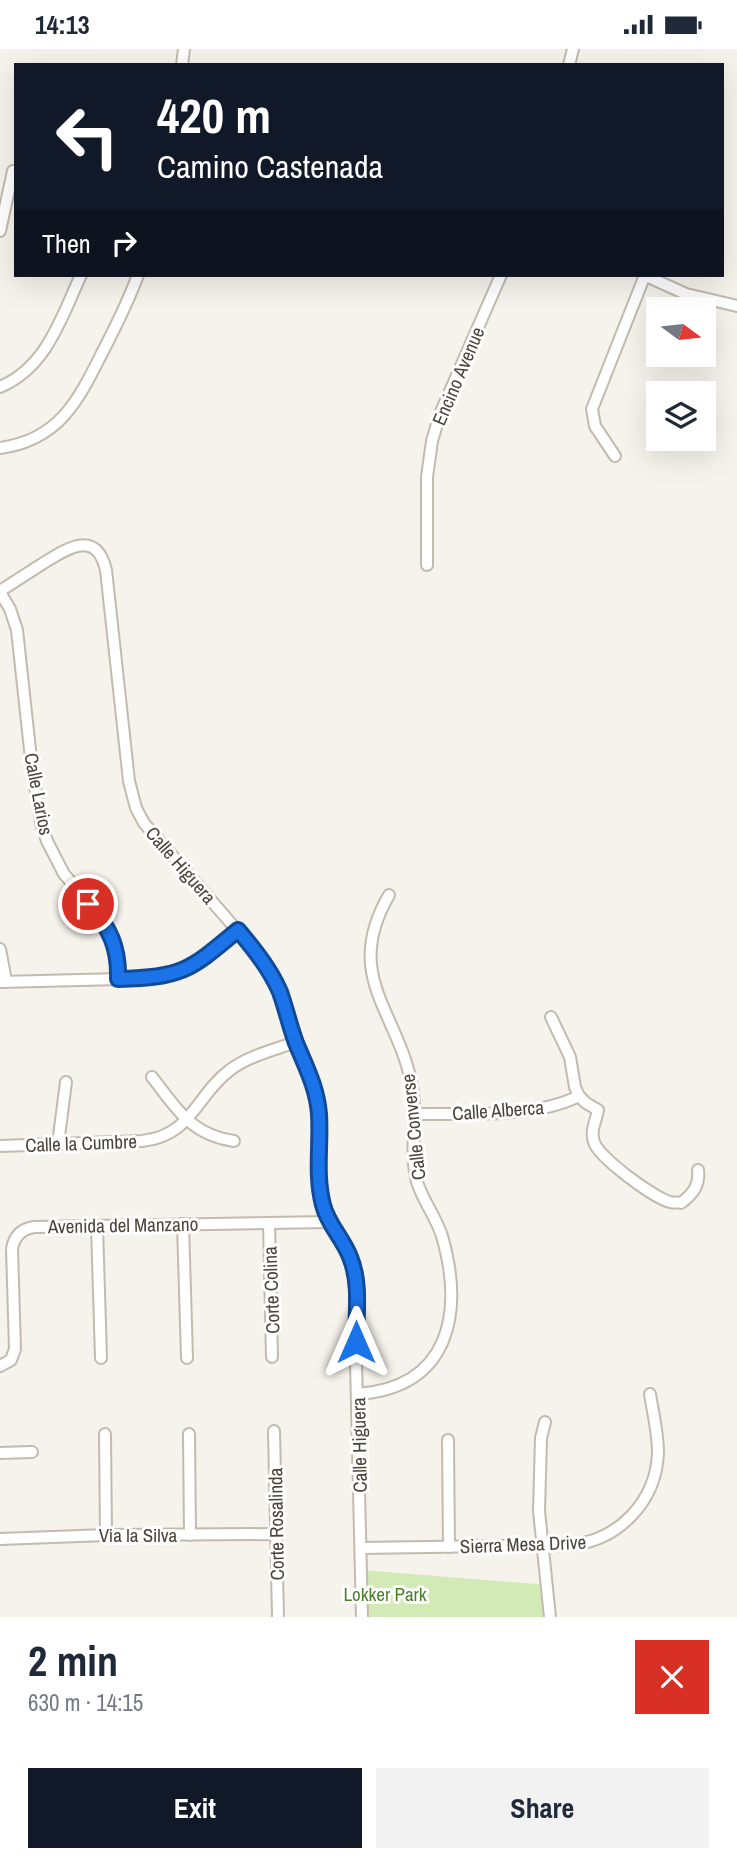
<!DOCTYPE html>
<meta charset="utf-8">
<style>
body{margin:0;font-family:"Archivo Narrow",sans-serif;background:#f2f2f3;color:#1f2937;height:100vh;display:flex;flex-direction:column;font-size:26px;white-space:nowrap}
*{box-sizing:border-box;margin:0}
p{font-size:23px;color:#747a83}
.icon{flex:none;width:38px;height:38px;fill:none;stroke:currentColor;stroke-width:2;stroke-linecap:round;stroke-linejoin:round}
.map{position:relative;height:1568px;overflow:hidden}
.panel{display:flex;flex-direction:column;background:#fff;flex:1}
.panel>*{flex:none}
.top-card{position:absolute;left:14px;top:14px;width:710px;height:214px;border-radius:0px;box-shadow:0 7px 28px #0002;background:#111827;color:#fff;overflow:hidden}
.needle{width:46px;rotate:105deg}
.buttons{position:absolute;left:646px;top:248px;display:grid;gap:14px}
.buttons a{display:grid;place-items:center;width:70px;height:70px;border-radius:0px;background:#fff;box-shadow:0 7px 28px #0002;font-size:35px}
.pin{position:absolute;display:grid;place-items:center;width:60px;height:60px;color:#fff;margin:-30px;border:4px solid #fff;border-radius:50%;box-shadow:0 2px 7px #0007}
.me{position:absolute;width:77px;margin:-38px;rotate:0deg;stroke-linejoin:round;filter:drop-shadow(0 0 5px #0008)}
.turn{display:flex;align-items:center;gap:24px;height:147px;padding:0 28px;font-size:32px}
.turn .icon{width:91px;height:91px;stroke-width:2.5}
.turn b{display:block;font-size:49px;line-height:60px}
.then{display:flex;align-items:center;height:66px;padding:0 28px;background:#0003;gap:14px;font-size:26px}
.round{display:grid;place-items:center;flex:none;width:74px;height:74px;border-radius:0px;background:#f2f2f3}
.summary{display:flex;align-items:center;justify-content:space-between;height:119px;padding:0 28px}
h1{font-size:42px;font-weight:700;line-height:52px}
.button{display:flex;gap:14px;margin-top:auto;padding:14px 28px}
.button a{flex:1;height:80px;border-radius:0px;background:#111827;color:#fff;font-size:28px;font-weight:700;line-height:80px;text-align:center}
.button a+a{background:#f2f2f3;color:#1f2937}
.status{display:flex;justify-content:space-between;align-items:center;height:49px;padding:0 35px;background:#fff;direction:ltr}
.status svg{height:19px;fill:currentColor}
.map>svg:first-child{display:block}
</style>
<div class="status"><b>14:13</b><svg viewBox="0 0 49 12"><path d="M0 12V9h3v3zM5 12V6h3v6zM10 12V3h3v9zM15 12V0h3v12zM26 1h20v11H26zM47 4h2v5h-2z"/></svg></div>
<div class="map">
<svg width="737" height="1568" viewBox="0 0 737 1568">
<rect width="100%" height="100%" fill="#f6f3ec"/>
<path fill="#d2eab5" d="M 362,1521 L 548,1536 L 550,1568 L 362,1568 Z"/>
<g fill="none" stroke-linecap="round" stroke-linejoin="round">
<g stroke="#c2bbae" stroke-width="14">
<g id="minor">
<path d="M 182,16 L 184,0"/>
<path d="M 569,16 L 573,0"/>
<path d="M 0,182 L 13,122"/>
<path d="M 644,226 L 686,245 L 737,257"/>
<path d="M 0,338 C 47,318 61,269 81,226"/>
<path d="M 0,399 C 59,391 78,352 102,304 C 115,279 128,253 138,226"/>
<path d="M 615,407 L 595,377 L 592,360 L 645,226"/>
<path d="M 427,516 L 427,428 L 432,392 L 440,365 L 501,226"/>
<path d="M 0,542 C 14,533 28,524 42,515 C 66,500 96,479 106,521 L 129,732 L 136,759 L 144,774 L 248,894 L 270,925 L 280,945 L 315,1042 L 319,1067 L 318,1119 L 323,1157 L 329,1173 L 351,1208 L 357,1237 L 356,1314 L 362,1568"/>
<path d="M 0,543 L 10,560 L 17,581 L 32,719 L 41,774 L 47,792 L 64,825 L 100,867 L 110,882 L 116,899 L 118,930"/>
<path d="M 0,900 L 6,932"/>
<path d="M 0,933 L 161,929 C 193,921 213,902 238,881"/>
<path d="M 551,968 L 570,1008 L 575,1038 L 579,1047 L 586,1054 L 598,1061 C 596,1072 590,1082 594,1093 C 598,1108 654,1149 670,1153 C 672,1154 679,1153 681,1154 C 693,1145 700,1136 698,1121"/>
<path d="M 152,1028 C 177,1060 191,1086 234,1092"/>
<path d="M 414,1065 C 465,1064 533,1070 579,1047"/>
<path d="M 58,1095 L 66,1033"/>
<path d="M 0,1097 L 142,1092 C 192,1087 196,1046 230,1021 C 248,1007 274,1001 296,993"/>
<path d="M 269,1174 L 272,1308"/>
<path d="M 183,1175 L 187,1309"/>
<path d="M 97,1177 L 101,1309"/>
<path d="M 0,1317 L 11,1311 L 15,1300 L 12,1200 C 14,1188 21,1180 34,1178 L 329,1173"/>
<path d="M 358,1345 C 450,1338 464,1264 442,1187 C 436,1168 423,1152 417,1133 C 409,1102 418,1069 412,1037 C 398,962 342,927 389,846"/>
<path d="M 545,1373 L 541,1389 L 539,1462 L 550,1568"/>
<path d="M 274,1382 L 278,1568"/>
<path d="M 105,1385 L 106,1486"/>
<path d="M 189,1385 L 190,1486"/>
<path d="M 448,1391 L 449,1498"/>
<path d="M 0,1404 L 32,1403"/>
<path d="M 0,1490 L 106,1486 L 276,1485"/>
<path d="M 361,1499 L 570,1496 C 618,1492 656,1453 658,1404 C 658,1384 653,1364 650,1345"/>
</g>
</g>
<use href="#minor" stroke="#fff" stroke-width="10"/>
</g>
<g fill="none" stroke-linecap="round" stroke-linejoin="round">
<g stroke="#114b97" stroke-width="18">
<path id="route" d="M 88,855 C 110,878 119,899 118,930 C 183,928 189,922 238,881 C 254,900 270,920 280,943 C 286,960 290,978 296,994 C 306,1018 317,1039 319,1065 C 321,1096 315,1125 323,1156 C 328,1176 343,1189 350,1208 C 361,1234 356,1265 356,1293"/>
</g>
<use href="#route" stroke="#1a73e8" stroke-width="12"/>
</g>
<g text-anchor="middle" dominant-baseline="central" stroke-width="6" stroke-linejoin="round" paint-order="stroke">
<g font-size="19" fill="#4b4439" stroke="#fff">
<text transform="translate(458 327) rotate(-67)">Encino Avenue</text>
<text transform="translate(39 745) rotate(79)">Calle Larios</text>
<text transform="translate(181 816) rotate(49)">Calle Higuera</text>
<text transform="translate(498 1061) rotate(-4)">Calle Alberca</text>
<text transform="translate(413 1078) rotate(-96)">Calle Converse</text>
<text transform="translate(81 1094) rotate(-2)">Calle la Cumbre</text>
<text transform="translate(123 1176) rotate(-1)">Avenida del Manzano</text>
<text transform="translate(271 1241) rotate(-92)">Corte Colina</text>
<text transform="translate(359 1396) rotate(-91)">Calle Higuera</text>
<text transform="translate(276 1475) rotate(-91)">Corte Rosalinda</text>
<text x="138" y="1486">Via la Silva</text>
<text transform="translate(523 1495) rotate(-2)">Sierra Mesa Drive</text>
</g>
<g font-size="19" fill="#4a7f2a" stroke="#fff">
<text x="385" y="1545">Lokker Park</text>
</g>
</g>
</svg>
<div class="buttons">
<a><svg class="needle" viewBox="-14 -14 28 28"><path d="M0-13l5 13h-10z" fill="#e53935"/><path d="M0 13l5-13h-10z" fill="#747a83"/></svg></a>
<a><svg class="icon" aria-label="layers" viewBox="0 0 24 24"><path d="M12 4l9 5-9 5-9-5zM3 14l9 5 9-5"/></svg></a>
</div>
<div class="pin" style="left:88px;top:855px;background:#d93025"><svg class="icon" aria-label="arrive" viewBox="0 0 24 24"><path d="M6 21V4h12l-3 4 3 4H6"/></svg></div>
<svg class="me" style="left:356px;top:1293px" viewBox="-20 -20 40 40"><path d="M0-17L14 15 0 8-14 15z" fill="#1a73e8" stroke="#fff" stroke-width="4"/></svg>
<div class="top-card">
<div class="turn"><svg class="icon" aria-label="left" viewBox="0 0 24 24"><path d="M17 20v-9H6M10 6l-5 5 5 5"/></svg><div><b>420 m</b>Camino Castenada</div></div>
<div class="then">Then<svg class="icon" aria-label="right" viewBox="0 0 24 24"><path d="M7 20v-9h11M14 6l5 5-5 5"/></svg></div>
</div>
</div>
<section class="panel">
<div class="summary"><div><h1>2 min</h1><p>630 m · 14:15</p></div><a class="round" style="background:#d93025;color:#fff"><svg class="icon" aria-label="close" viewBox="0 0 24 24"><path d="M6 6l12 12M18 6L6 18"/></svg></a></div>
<div class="button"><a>Exit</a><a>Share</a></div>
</section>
